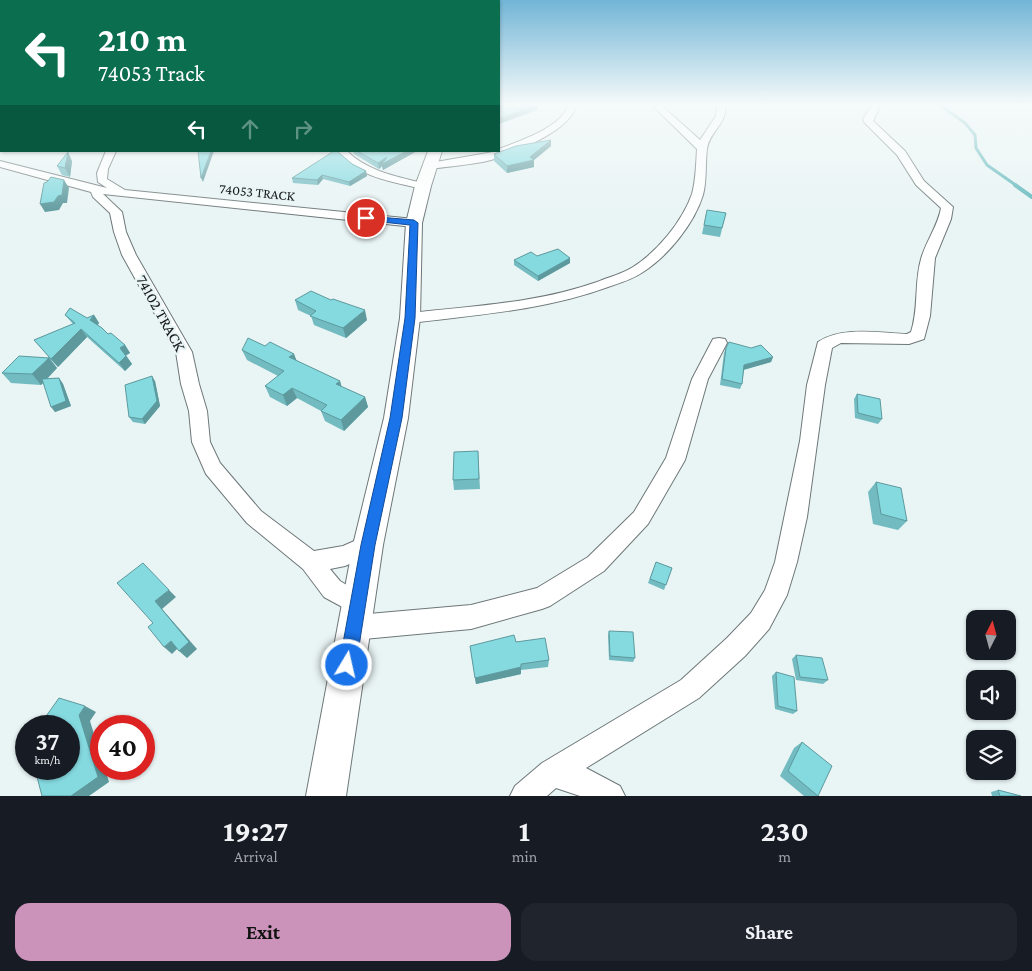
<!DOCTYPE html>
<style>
body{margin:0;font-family:"Crimson Pro",serif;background:#20242c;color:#f1f3f6;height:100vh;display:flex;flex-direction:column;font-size:19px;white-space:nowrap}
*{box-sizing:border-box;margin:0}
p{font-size:16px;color:#9ea1a6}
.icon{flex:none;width:28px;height:28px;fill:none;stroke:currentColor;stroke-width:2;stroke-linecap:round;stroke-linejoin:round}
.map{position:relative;height:796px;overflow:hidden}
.details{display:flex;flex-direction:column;background:#171b24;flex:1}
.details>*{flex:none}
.guide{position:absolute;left:0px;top:0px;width:500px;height:152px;box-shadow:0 1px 4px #0004;background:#0b6e4f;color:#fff;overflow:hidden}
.needle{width:32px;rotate:6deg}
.buttons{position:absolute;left:966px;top:610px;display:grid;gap:10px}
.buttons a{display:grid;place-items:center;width:50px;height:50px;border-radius:10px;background:#171b24;box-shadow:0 1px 4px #0004;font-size:25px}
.speed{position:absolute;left:15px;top:715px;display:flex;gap:10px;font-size:25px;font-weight:700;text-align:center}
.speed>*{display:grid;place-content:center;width:65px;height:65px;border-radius:50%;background:#171b24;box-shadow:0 1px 4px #0004;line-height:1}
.speed small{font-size:12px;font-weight:400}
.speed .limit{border:8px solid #d22;background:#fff;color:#111}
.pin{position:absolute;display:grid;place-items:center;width:42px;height:42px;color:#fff;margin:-21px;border:2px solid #fff;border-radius:50%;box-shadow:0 1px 5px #0007}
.me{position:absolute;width:55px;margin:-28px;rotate:9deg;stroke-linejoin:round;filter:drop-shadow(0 0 4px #0008)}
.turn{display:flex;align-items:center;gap:18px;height:105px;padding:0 15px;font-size:22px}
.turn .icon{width:65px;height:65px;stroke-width:2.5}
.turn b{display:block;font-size:35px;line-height:42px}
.lanes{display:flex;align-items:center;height:48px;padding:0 15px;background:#0003;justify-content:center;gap:25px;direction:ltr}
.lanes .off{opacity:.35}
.eta{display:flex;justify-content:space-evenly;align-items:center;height:85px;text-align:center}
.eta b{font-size:30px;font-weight:700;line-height:35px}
.button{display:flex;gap:10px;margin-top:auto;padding:10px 15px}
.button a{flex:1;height:58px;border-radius:15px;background:#cc93ba;color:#111;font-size:20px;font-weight:700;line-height:58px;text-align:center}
.button a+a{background:#20242c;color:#f1f3f6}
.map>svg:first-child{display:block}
</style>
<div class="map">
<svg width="1032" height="796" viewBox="0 0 1032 796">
<rect width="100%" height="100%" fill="#e9f4f4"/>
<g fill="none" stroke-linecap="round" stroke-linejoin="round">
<path stroke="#61b7bc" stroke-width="3" d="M 940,105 L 965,123 L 975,135 L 976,148 L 987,165 L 1017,186"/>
<path stroke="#61b7bc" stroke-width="4" d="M 1015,185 L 1032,197"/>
<g stroke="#6e7778" stroke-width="2">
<g id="street">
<path d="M 568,105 L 576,105 C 572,130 514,153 491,160 C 472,165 450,166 430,169 L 425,166 L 430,163 L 499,151 L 499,149 C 517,142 563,127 568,105 Z"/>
<path d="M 652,105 L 661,105 L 700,140 L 716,116 L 717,105 L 725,105 C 728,123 709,132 707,149 C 705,165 707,180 703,195 C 694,224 668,256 643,272 C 633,279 620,283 608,287 C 545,310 476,315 410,323 L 405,321 L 402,318 L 405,315 L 410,313 C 473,306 538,303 597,282 C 609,277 622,274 633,267 C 657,252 682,222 692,194 C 696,179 696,164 697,149 Z"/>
<path d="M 872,105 L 880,106 L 873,121 L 905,151 L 924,181 L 953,207 L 951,219 L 935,258 L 930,316 L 924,339 L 909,344 L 841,343 L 832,348 L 825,385 L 807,517 L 797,562 L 787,595 L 769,629 L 745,656 L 699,698 L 586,768 L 620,786 L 625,796 L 580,796 L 556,788 L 547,796 L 510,796 L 515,786 L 542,763 L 681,680 L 727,638 L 751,613 L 765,590 L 775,562 L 800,441 L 807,385 L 818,342 C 842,326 879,333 907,334 L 911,332 C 919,308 914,283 921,259 C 926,241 938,226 941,208 L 916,185 L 897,155 L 864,122 L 863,119 Z"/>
<path d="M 106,151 L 116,151 L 108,169 L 107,179 L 125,190 L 414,219 L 420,223 L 414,227 L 103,194 L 122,212 L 126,232 L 136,255 L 192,352 L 199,384 L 207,411 L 210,442 L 220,463 L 261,511 L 314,551 L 343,546 L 368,535 L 376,538 L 379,545 L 376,552 L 345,566 L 330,569 L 340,581 L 365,596 L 369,604 L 365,612 L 357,615 L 471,605 L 537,588 L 588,557 L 634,512 L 666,458 L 692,379 L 713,339 L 719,338 L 725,339 L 727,343 L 708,379 L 685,460 L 648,524 L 604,571 L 550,606 L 542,609 L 471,629 L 353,640 L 344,637 L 341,628 L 344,619 L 357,615 L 324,597 L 303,569 L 247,523 L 206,474 L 192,442 L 189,411 L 181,384 L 176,352 L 122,255 L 114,232 L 110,213 L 93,197 L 91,192 L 0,167 L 0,161 L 107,188 L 98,182 L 97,173 Z"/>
<path d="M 336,151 L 347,151 C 368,172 399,177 427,184 L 429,186 L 423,189 C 393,182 357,177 336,151 Z"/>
</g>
</g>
<g stroke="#6e7778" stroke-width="2">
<path id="secondary" d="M 428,151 L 442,151 L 431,186 L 422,223 L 420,318 L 408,418 L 383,545 L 346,796 L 306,796 L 353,545 L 384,418 L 400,318 L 406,223 L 415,186 Z"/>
</g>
<use href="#street" fill="#fff" fill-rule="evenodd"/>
<use href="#secondary" fill="#fff" fill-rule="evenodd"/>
</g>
<g fill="#72bbc1">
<path d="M 551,146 L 534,160 L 534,167 L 507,173 L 494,161 L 494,154 Z"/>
<path d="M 353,151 L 417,151 L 383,170 L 382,166 L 379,169 L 354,154 Z"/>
<path d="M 72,161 L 70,177 L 62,175 L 57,166 Z"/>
<path d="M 352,164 L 366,171 L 367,176 L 350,186 L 323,179 L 318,185 L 293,183 L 292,178 Z"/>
<path d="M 707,210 L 726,213 L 720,237 L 702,234 Z"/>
<path d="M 537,256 L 570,258 L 570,263 L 538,281 L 514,265 L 514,260 Z"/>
<path d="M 295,300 L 367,320 L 346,338 L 314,325 L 311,316 L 298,310 Z"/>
<path d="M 65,315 L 87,318 L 94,315 L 99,323 L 98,325 L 108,334 L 125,345 L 130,353 L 126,355 L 132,364 L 125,371 L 87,337 L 58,367 L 50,359 L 57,368 L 47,379 L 59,378 L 63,384 L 71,406 L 55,412 L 43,383 L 41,385 L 11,383 L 2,373 L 49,357 L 34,340 L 73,324 Z"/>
<path d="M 265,346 L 294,354 L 296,361 L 340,381 L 341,387 L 365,397 L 368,407 L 344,431 L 325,421 L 321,411 L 297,398 L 287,406 L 270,397 L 265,386 L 278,376 L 247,360 L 242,350 Z"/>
<path d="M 726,348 L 773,357 L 771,362 L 744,370 L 742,384 L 740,389 L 720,385 L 724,353 Z"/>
<path d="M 155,381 L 160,406 L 145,424 L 133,422 L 129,417 Z"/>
<path d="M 857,394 L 882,419 L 878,424 L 855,418 L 854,399 Z"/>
<path d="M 478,451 L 480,489 L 454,490 L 453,480 Z"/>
<path d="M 876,482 L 907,521 L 898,530 L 873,524 L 868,492 Z"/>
<path d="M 656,562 L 672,568 L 664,590 L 648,583 Z"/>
<path d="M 609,631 L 635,658 L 633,662 L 609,660 L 608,635 Z"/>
<path d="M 516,642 L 549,660 L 548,667 L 521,670 L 521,674 L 476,684 L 470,646 Z"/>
<path d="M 796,655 L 828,680 L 823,684 L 796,680 L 792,659 Z"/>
<path d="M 776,672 L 797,711 L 793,714 L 775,709 L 772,676 Z"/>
<path d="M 802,742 L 818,796 L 804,796 L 780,776 L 794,748 Z"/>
<path d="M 998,790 L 1021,796 L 992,796 L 991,792 Z"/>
</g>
<g fill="#5d999d">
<path d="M 536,105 L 537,105 L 537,110 L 499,124 L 499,119 Z"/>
<path d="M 551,140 L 551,146 L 534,160 L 534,167 L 507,173 L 507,166 L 530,157 Z"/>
<path d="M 211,151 L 214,151 L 203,182 L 201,178 Z"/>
<path d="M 407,151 L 417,151 L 383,170 L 382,166 L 379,169 L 378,163 L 387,157 Z"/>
<path d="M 68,152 L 72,161 L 70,177 L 65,168 Z"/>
<path d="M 366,171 L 367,176 L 350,186 L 349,182 Z"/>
<path d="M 322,175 L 323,179 L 318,185 L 317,180 Z"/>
<path d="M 64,180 L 69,188 L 67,203 L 63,203 L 59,210 L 45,212 L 40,204 L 58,196 Z"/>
<path d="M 570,258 L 570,263 L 538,281 L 538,276 Z"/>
<path d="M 365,310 L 367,320 L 346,338 L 343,328 Z"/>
<path d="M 94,315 L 99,323 L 95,328 L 90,320 Z"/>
<path d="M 81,329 L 87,337 L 58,367 L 51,359 Z"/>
<path d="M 125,345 L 130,353 L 125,356 L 120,348 Z"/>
<path d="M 294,354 L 298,364 L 289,357 Z"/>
<path d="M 126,356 L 132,364 L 125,371 L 119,363 Z"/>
<path d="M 773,357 L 771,362 L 742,370 L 744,365 Z"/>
<path d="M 49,358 L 57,368 L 41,385 L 32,374 Z"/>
<path d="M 152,376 L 155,381 L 160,406 L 145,424 L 142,419 Z"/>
<path d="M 59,378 L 63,384 L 71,406 L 55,412 L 51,407 Z"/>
<path d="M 340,381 L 343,391 L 336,384 Z"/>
<path d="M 292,388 L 297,398 L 287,406 L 283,395 Z"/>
<path d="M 365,397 L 368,407 L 344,431 L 341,420 Z"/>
<path d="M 169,590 L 176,597 L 162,609 L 197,649 L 187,658 L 179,651 L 155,601 Z"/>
<path d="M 171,641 L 178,648 L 172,654 L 164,647 Z"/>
<path d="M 521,667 L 521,674 L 476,684 L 475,678 Z"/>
<path d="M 85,706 L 96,712 L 90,721 L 101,757 L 101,769 L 105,769 L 109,782 L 89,796 L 71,796 L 79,715 Z"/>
</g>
<g fill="#85dae0" stroke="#5d999d">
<path d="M 499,105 L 536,105 L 499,119 Z"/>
<path d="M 551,140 L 530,157 L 534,160 L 507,166 L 494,154 L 516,146 Z"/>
<path d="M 198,151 L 211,151 L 201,178 Z"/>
<path d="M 334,151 L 337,151 L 352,164 L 366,171 L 349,182 L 322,175 L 317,180 L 292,178 Z"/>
<path d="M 357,151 L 407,151 L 382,164 L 387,157 L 378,163 Z"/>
<path d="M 68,152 L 65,168 L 57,166 Z"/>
<path d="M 51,177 L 64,180 L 62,195 L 58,196 L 54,202 L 40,204 L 44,183 L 47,182 Z"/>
<path d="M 707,210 L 726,213 L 722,228 L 704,225 Z"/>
<path d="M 558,249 L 570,258 L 538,276 L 514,260 L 531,252 L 537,256 Z"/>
<path d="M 311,291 L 331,300 L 333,299 L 365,310 L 343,328 L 310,316 L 316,311 L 295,300 Z"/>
<path d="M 70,308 L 87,318 L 94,315 L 90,320 L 102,328 L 108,334 L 111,333 L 125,345 L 120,348 L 126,356 L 119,363 L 81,329 L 51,359 L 34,340 L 75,323 L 65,315 Z"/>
<path d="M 248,338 L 265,346 L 270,342 L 294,354 L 289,357 L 340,381 L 336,384 L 365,397 L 341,420 L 321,411 L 327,405 L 292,388 L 283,395 L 265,386 L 284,371 L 242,350 Z"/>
<path d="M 729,342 L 751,348 L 761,345 L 773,357 L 744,365 L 742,384 L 722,379 L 726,348 Z"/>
<path d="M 19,356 L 49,358 L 32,374 L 2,373 Z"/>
<path d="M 152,376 L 157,401 L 142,419 L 129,417 L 125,385 Z"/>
<path d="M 59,378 L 66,401 L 51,407 L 42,379 Z"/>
<path d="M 857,394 L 880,399 L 882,419 L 858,413 Z"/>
<path d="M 478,451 L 479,479 L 453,480 L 454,452 Z"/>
<path d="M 876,482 L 901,488 L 907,521 L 881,514 Z"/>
<path d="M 656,562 L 672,568 L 666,585 L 650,579 Z"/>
<path d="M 143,563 L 169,590 L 155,601 L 189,642 L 179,651 L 171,641 L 164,647 L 148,627 L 153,623 L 117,583 Z"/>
<path d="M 609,631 L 633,632 L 635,658 L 610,656 Z"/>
<path d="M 514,635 L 516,642 L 545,638 L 549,660 L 521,664 L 521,667 L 475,678 L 470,646 Z"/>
<path d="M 796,655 L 822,658 L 828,680 L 800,677 Z"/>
<path d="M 776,672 L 794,677 L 797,711 L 778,706 Z"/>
<path d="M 59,698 L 85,706 L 79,715 L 98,777 L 71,796 L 42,796 L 35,769 L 69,769 L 69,726 L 39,726 Z"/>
<path d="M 802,742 L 832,766 L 818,796 L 788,771 Z"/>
<path d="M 998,790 L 1021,796 L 1000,796 Z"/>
</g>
<linearGradient id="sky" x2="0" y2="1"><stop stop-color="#72b5d6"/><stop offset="0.48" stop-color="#f5fafa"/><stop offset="1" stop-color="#f5fafa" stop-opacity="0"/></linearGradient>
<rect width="1032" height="217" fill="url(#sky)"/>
<path fill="#1a73e8" stroke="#114b97" d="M 366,216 L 414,220 L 418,223 L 415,318 L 402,418 L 375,545 L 356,665 L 353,671 L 347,673 L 341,671 L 339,665 L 361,545 L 390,418 L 405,318 L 410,225 L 363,220 L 362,218 Z"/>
<g text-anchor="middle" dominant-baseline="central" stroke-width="4.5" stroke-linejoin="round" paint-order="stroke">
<g font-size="14" fill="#161a1a" stroke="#e9f4f4">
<text transform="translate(257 192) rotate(6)">74053 TRACK</text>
</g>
<g font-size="16" fill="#161a1a" stroke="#e9f4f4">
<text transform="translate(161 313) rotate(61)">74102 TRACK</text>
</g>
</g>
</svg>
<div class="buttons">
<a><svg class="needle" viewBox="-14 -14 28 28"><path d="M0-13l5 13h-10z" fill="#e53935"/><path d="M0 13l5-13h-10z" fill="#9ea1a6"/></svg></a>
<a><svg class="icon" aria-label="sound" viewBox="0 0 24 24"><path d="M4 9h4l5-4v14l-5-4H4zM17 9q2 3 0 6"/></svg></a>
<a><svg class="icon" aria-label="layers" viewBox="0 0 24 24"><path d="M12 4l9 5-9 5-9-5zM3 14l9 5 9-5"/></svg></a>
</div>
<div class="speed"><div>37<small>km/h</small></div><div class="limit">40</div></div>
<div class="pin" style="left:366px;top:218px;background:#d93025"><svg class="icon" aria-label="arrive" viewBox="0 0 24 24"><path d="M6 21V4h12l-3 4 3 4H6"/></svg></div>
<svg class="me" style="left:347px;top:665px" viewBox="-20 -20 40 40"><circle r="17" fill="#1a73e8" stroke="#fff" stroke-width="3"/><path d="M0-11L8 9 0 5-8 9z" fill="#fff"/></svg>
<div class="guide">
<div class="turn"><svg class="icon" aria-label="left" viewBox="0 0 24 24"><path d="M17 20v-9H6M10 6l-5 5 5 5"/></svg><div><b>210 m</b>74053 Track</div></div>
<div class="lanes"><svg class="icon" aria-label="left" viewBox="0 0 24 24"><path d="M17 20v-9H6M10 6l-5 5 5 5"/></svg><svg class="icon off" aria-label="ahead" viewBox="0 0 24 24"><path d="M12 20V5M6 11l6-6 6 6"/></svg><svg class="icon off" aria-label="right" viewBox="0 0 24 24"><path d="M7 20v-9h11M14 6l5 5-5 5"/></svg></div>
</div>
</div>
<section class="details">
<div class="eta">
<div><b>19:27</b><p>Arrival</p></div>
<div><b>1</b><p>min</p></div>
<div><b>230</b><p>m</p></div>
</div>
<div class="button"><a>Exit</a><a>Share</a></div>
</section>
